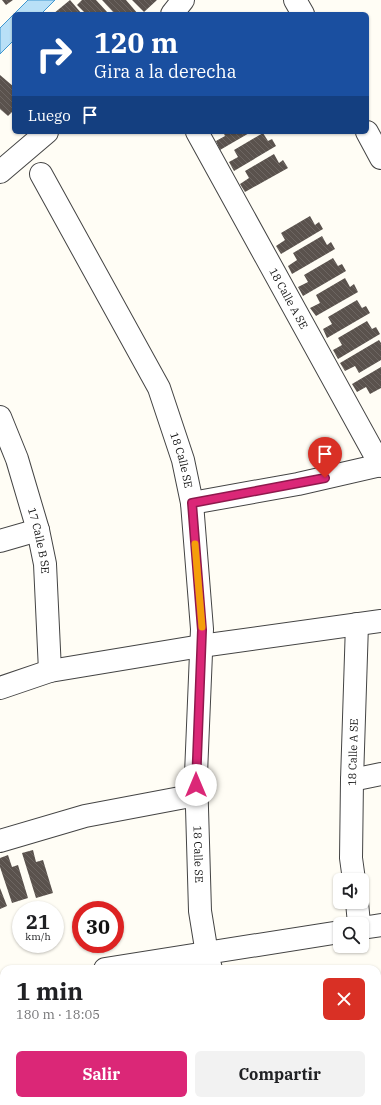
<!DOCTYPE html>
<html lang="es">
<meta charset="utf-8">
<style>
body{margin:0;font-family:"IBM Plex Serif",serif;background:#f2f2f2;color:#202124;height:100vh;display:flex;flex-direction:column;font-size:15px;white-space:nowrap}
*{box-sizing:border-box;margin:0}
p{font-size:13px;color:#757577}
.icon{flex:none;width:22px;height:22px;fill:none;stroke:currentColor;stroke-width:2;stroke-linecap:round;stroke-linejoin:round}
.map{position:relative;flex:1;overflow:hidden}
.drawer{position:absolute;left:0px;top:965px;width:381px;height:140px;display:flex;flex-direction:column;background:#fff;border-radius:12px 12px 0 0;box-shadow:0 1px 3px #0004}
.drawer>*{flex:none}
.guide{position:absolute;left:12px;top:12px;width:357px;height:122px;border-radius:6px;box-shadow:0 1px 3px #0004;background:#1a4fa0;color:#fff;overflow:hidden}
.buttons{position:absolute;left:333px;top:873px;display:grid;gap:8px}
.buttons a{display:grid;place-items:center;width:36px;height:36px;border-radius:6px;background:#fff;box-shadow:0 1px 3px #0004;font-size:20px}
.speed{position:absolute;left:12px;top:901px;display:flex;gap:8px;font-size:20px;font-weight:700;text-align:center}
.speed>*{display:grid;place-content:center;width:52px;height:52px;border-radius:50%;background:#fff;box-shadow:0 1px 3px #0004;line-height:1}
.speed small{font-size:10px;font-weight:400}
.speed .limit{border:6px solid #d22;background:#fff;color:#111}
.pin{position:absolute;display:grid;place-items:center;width:34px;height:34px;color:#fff;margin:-41px -17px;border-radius:50% 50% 50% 0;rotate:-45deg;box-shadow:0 0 4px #0007}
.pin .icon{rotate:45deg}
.me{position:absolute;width:44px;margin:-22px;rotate:0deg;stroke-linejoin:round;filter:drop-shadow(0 0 3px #0008)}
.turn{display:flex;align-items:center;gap:14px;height:84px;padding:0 16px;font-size:18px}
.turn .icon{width:52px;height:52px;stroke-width:2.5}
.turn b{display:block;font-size:28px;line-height:34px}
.then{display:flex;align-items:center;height:38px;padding:0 16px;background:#0003;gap:8px;font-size:15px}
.round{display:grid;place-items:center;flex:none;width:42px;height:42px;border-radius:6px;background:#f2f2f2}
.headline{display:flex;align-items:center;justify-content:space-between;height:68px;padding:0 16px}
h1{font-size:24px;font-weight:700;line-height:30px}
.cta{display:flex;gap:8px;margin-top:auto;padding:8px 16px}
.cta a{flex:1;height:46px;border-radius:6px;background:#db2777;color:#fff;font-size:16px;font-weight:700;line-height:46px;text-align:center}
.cta a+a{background:#f2f2f2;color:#202124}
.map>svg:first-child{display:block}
</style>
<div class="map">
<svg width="381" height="1105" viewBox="0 0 381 1105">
<defs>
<pattern id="grass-tufts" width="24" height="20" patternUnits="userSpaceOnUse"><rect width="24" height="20" fill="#d5ebbd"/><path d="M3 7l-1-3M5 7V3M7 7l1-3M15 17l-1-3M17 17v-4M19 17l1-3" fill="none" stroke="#b6c8a1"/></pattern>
<pattern id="building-back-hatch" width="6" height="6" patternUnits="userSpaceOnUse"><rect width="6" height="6" fill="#5a524d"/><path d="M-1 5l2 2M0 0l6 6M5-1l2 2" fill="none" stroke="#6d6662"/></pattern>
</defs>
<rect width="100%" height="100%" fill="#fffdf5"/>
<path fill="url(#grass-tufts)" d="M 381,981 L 381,1065 L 377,1065 L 377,984 Z"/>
<path fill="#b9e0f7" stroke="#3f96cf" d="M 28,0 L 55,0 L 41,14 L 14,14 L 14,40 L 0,54 L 0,28 Z"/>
<g fill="url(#building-back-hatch)">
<path d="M 2,0 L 13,0 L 6,5 Z"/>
<path d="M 70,0 L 82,14 L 53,14 Z"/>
<path d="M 82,0 L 96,0 L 108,13 L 86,14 L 77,5 Z"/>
<path d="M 102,0 L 126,0 L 138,14 L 115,14 Z"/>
<path d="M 132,0 L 157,0 L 144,12 Z"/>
<path d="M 0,75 L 14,87 L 14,110 L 8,116 L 0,109 Z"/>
<path d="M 223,132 L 251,132 L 220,150 L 216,141 L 225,136 Z"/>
<path d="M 263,133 L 268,141 L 272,139 L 276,146 L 234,171 L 229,162 L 238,157 L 234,150 Z"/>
<path d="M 274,154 L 279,163 L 283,160 L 288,168 L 245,192 L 240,184 L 249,178 L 245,171 Z"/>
<path d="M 310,216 L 315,225 L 319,222 L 323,229 L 281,254 L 276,246 L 285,240 L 281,233 Z"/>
<path d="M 322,236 L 327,245 L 331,242 L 335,249 L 292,274 L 288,266 L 297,260 L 293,253 Z"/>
<path d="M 333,258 L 338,266 L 342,264 L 346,271 L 303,296 L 298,287 L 308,282 L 304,275 Z"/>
<path d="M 345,278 L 350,287 L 354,284 L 358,292 L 316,316 L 310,308 L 320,303 L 316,295 Z"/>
<path d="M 357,300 L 362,308 L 366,306 L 370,313 L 327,338 L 323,329 L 332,324 L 328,317 Z"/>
<path d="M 367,321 L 372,329 L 376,327 L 380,334 L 338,359 L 333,350 L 342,345 L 338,338 Z"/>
<path d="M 379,340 L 381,343 L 381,360 L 359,373 L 355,366 L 345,371 L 340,363 Z"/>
<path d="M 381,367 L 381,388 L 370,394 L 366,387 L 357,392 L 352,384 Z"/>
<path d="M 33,850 L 36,862 L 43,860 L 53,893 L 36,898 L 22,853 Z"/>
<path d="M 8,855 L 12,867 L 18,865 L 28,898 L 12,903 L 0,867 L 0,858 Z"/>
<path d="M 0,888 L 7,906 L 0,909 Z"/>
</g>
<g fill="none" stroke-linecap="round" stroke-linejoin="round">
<g stroke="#444" stroke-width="24">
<g id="minor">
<path d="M 295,0 L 303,14"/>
<path d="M 172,14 L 183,0"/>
<path id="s1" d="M 197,132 L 381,466"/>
<path d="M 367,132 L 381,158"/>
<path d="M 0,172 L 47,132"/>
<path id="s2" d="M 41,174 L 159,388 L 183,460 L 192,503 L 202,629 L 196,774 L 200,911 L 207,954 L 211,969"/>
<path id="s3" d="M 0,417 L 17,459 L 38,530 L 45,564 L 50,671"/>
<path d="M 192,503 L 298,484 L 381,465"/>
<path d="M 0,541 L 38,530"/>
<path d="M 0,688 L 50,671 L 201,646 L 381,621"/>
<path d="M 352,780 L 381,774"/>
<path d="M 0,841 L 85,816 L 196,795"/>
<path id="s4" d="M 354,880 L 351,858 L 352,780 L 357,624"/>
<path d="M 357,902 L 359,924"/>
<path d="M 362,928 L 381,925"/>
<path d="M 105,969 L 340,932"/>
<path d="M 0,1003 L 4,1001"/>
<path d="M 377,1077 L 381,1077"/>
<path d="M 261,1101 L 264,1105"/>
<path d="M 203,1105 L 229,1101"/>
</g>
</g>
<use href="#minor" stroke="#fff" stroke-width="22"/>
</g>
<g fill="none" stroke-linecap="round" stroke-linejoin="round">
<g stroke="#8e194d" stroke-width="10">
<path id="route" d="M 196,785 L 202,630 L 192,503 L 325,478"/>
</g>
<use href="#route" stroke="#db2777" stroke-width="7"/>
<path stroke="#f59e0b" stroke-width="7" d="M 195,544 L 202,627"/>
</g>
<g text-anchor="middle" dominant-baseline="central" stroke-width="4" stroke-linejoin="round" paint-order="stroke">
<g font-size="11" fill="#111" stroke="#fff">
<text stroke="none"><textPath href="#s1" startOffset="190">18 Calle A SE</textPath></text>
<text stroke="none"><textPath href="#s2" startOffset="320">18 Calle SE</textPath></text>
<text stroke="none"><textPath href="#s3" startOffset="130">17 Calle B SE</textPath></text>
<text stroke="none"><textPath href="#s4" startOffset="128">18 Calle A SE</textPath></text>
<text stroke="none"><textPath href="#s2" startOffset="716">18 Calle SE</textPath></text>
</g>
</g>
</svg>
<div class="buttons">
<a><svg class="icon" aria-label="sound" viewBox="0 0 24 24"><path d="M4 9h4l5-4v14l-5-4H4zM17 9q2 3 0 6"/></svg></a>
<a><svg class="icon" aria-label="search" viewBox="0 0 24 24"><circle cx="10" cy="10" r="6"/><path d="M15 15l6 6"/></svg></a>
</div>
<div class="speed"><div>21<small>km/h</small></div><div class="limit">30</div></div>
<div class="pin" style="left:325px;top:478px;background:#d93025"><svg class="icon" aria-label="arrive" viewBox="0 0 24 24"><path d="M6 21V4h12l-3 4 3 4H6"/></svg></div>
<svg class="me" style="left:196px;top:785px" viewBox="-20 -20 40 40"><circle r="19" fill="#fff"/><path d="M0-13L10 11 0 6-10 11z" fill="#db2777"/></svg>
<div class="guide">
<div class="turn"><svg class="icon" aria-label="right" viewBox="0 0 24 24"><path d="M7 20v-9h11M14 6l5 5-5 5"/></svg><div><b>120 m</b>Gira a la derecha</div></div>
<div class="then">Luego<svg class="icon" aria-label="arrive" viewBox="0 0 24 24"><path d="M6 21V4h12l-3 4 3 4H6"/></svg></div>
</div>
<section class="drawer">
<div class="headline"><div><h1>1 min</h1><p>180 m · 18:05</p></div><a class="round" style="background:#d93025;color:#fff"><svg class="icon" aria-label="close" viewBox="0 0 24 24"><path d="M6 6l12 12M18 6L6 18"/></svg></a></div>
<div class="cta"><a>Salir</a><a>Compartir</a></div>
</section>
</div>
